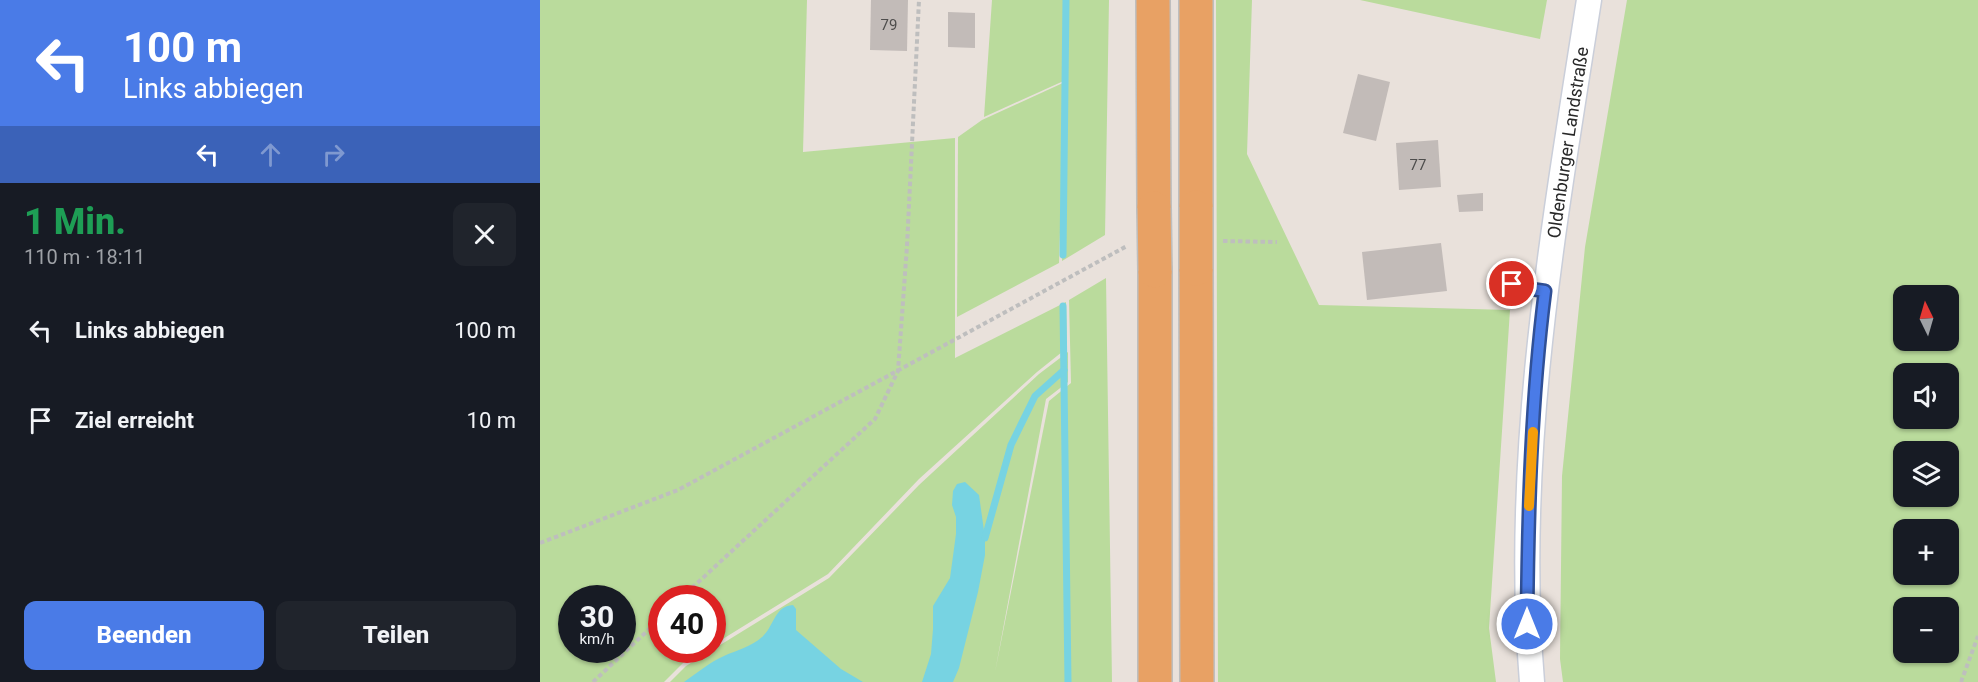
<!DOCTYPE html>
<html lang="de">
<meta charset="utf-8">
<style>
body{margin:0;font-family:Roboto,sans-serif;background:#20242c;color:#f1f3f6;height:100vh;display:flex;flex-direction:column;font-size:22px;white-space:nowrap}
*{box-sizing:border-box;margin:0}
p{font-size:20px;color:#9ea1a6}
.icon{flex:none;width:33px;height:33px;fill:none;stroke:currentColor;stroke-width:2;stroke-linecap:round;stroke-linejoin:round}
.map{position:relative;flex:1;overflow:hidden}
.details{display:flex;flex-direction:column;background:#171b24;width:540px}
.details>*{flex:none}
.top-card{background:#4a7be7;color:#fff;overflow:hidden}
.needle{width:39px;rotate:355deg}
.fabs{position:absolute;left:1353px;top:285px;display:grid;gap:12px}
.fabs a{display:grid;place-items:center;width:66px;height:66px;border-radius:12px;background:#171b24;box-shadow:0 2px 4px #0004;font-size:30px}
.speed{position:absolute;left:18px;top:585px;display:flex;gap:12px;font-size:30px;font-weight:700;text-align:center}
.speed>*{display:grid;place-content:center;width:78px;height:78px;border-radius:50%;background:#171b24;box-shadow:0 2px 4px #0004;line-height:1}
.speed small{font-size:15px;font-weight:400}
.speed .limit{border:9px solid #d22;background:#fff;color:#111}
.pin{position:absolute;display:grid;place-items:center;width:51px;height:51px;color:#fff;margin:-26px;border:3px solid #fff;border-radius:50%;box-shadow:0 2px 6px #0007}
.me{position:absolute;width:66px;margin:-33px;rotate:0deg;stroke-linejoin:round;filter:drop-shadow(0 0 4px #0008)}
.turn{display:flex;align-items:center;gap:21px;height:126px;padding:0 24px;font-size:27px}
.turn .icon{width:78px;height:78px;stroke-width:2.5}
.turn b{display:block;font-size:42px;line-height:51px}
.lanes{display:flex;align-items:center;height:57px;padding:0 24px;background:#0003;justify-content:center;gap:30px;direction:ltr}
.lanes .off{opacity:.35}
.round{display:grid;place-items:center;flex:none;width:63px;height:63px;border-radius:12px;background:#20242c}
.headline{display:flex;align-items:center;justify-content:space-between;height:102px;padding:0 24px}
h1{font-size:36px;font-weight:800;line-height:45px;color:#1e9e55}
.cta{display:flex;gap:12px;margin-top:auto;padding:12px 24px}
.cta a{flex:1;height:69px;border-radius:12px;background:#4a7be7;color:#fff;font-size:24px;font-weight:800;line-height:69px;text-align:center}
.cta a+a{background:#20242c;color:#f1f3f6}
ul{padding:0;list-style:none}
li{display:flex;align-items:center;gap:18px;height:90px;padding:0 24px}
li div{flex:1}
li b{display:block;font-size:22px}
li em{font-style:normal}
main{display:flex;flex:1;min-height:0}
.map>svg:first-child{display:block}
</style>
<main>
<section class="details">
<div class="top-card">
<div class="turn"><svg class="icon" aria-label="left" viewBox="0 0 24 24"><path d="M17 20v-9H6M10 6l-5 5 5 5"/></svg><div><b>100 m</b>Links abbiegen</div></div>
<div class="lanes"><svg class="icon" aria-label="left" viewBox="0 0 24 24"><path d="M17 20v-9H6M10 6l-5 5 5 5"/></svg><svg class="icon off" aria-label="ahead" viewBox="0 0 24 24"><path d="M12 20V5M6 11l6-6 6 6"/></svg><svg class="icon off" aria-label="right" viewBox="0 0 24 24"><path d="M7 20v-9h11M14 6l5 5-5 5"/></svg></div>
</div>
<div class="headline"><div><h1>1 Min.</h1><p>110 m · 18:11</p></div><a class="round"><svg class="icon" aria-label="close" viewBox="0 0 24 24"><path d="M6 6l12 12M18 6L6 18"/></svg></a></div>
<ul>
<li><svg class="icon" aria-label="left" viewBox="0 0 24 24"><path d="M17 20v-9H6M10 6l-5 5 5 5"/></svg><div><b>Links abbiegen</b></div><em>100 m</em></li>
<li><svg class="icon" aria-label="arrive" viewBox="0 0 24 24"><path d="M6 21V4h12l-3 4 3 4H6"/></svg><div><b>Ziel erreicht</b></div><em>10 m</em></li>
</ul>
<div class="cta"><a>Beenden</a><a>Teilen</a></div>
</section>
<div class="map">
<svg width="1438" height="682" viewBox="0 0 1438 682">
<rect width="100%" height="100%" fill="#e9e1db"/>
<g fill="#badb9c" fill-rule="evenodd">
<path d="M 0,0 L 267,0 L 263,152 L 415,138 L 415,358 L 526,302 L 527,348 L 497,372 L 379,479 L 288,574 L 173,645 L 172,598 L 122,598 L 122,650 L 164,650 L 144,662 L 124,682 L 0,682 ZM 82,598 L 82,650 L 32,650 L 32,598 Z"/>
<path d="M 452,0 L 569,0 L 565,235 L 522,261 L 528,79 L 444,117 Z"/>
<path d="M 676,0 L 712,0 L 707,154 L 779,305 L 970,310 L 949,628 L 956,682 L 678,682 Z"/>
<path d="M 820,0 L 1007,0 L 1000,39 Z"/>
<path d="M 1087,0 L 1438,0 L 1438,682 L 1023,682 L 1020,659 L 1022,476 L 1045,247 ZM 1364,296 L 1408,296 L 1408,340 L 1364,340 ZM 1364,374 L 1408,374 L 1408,418 L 1364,418 ZM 1364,452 L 1408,452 L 1408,496 L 1364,496 ZM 1364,530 L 1408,530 L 1408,574 L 1364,574 ZM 1364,608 L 1408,608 L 1408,652 L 1364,652 Z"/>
<path d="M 525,82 L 519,263 L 417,317 L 418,137 L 442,120 Z"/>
<path d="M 566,278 L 572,682 L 130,682 L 146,666 L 289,578 L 379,485 L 499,374 L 528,352 L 528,382 L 506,399 L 455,672 L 509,401 L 531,383 L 529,300 Z"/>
</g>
<g fill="#77d3e2">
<path d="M 425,482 L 439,495 L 445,538 L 445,555 L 438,592 L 419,668 L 413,682 L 382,682 L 391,654 L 393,629 L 393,606 L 410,578 L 416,534 L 416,517 L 412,505 L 413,491 L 417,484 Z"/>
<path d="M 253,605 L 256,609 L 256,630 L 301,669 L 323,682 L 144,682 C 157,673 170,662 184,656 C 197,650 211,647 222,637 C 234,627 234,606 253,605 Z"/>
</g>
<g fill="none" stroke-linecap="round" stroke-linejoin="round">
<g stroke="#77d3e2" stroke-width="7">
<path d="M 523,255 L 526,0"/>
<path d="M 523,306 L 528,682"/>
<path d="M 445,538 L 471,445 L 495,396 L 524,370"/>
</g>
</g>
<g fill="#c2bbb8">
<path d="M 331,0 L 368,0 L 367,51 L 330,50 Z"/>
<path d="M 408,12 L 435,13 L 435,48 L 408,47 Z"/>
<path d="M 818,74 L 850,82 L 836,141 L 803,133 Z"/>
<path d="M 898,140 L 901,187 L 859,190 L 856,143 Z"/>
<path d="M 943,193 L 943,211 L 919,212 L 917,195 Z"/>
<path d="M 901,243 L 907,291 L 827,300 L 822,252 Z"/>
</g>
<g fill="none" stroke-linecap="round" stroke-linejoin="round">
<g stroke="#caced9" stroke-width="14">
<path id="service" d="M 972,283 L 984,288 L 1005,291"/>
</g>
<g stroke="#caced9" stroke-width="27">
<g id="tertiary">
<path id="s1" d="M 992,682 C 973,453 1014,225 1049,0"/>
</g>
</g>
<g stroke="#bebebe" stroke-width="36">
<g id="trunk">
<path d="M 613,0 L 614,208"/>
<path d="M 656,0 L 656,207"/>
<path d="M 656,269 L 657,682"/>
<path d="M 615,271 L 615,682"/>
</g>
</g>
<g stroke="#bebebe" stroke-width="4" stroke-dasharray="4.5 3" stroke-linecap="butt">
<path d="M 683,241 L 737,242"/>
<path d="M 0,543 L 138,490 L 587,246"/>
<path d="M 141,598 L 335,419 L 358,371 L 367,246 L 379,0"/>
<path d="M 53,682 L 122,617"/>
<path d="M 1421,682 L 1438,636"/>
</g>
<use href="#service" stroke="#fff" stroke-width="10"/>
<use href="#tertiary" stroke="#fff" stroke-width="24"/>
<use href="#trunk" stroke="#e8a164" stroke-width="33"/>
<g stroke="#bebebe" stroke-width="36" stroke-linecap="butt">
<g id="trunk-bridge">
<path d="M 614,208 L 615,271"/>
<path d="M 656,269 L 656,207"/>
</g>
</g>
<use href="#trunk-bridge" stroke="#e8a164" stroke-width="33"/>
</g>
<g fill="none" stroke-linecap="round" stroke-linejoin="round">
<g stroke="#305096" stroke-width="15">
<path id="route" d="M 972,284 L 984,288 L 1005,291 C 991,401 988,513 987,624"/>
</g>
<use href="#route" stroke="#4a7be7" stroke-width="10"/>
<path stroke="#f59e0b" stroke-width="10" d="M 989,506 L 993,432"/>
</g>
<g text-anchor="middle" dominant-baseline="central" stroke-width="4.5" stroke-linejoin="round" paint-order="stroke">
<g font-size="15" fill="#4e4d4c">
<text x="349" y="25">79</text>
<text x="878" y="165">77</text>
</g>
<g font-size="18" fill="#282828" stroke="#fff">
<text stroke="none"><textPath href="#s1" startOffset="542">Oldenburger Landstraße</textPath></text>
</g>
</g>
</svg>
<div class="fabs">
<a><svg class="needle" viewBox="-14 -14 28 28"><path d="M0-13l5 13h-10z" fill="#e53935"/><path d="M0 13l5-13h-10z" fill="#9ea1a6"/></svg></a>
<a><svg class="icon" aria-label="sound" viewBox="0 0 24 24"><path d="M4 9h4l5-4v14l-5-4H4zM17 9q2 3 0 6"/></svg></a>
<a><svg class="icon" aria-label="layers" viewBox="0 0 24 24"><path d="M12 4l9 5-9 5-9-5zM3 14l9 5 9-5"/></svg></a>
<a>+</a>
<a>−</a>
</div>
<div class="speed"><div>30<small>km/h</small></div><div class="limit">40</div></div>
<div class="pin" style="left:972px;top:284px;background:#d93025"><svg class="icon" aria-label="arrive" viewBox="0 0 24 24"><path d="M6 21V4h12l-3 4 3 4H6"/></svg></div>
<svg class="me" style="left:987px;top:624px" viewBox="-20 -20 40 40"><circle r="17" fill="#4a7be7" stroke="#fff" stroke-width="3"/><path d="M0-11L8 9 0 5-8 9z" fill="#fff"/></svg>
</div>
</main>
